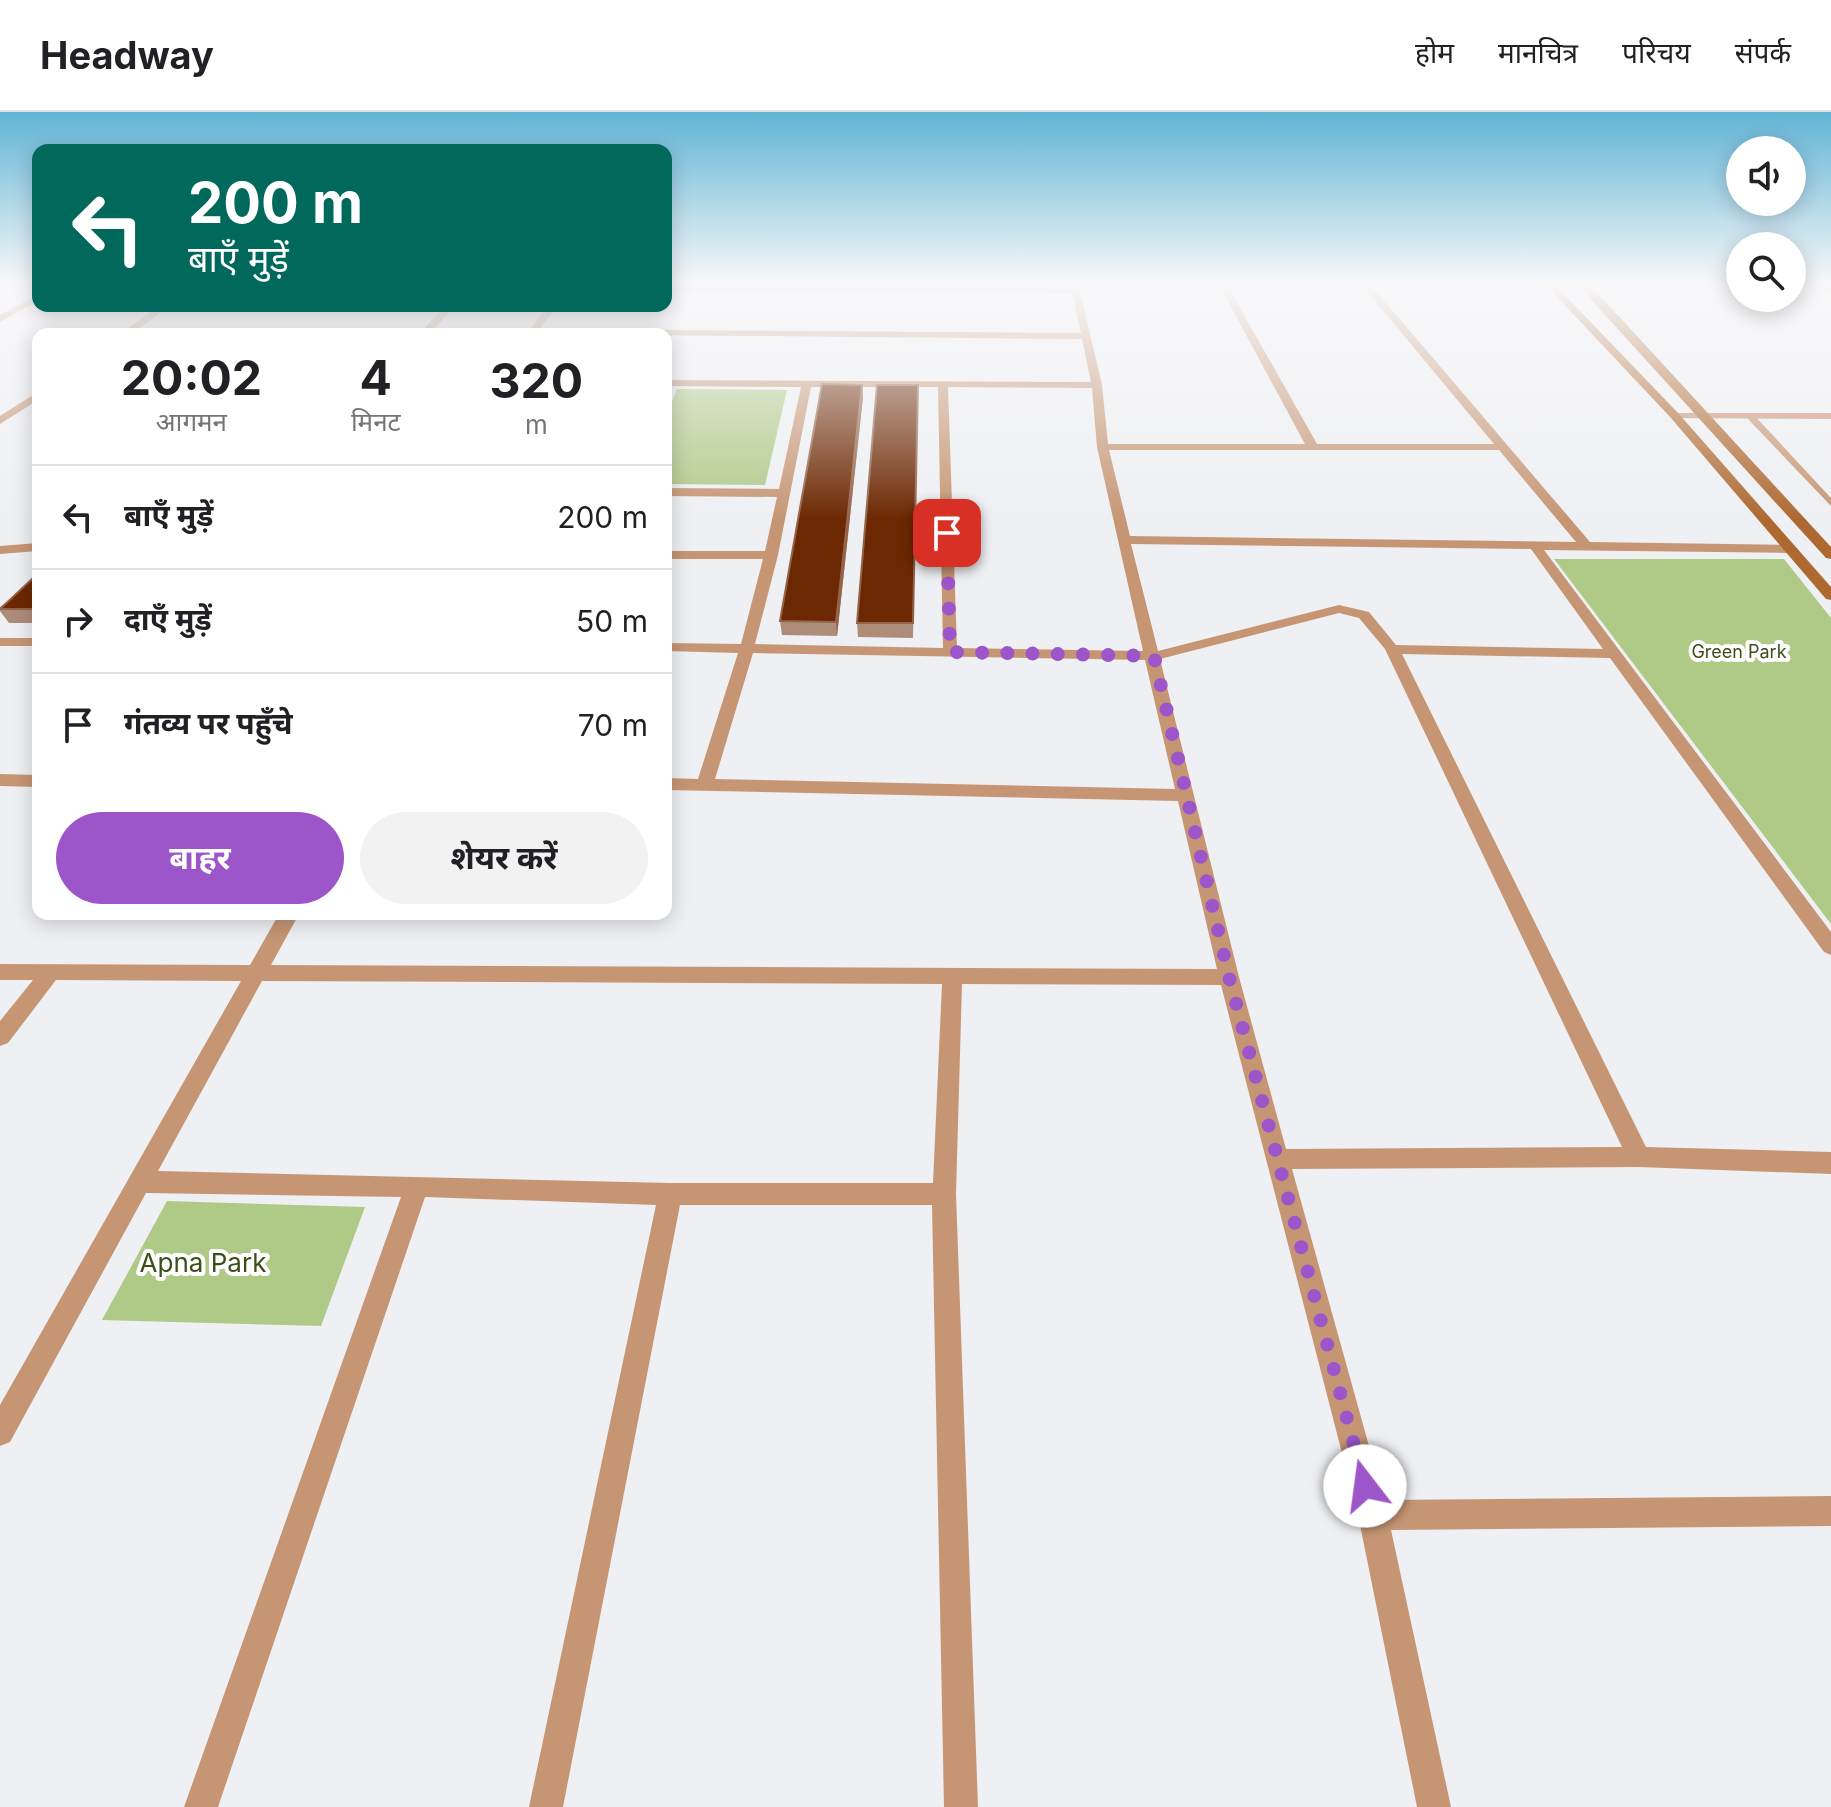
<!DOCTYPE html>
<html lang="hi">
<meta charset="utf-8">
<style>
body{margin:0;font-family:Inter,"Noto Sans Devanagari",sans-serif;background:#f2f2f2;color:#202124;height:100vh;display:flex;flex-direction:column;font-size:30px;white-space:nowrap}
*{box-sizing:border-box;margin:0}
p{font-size:26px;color:#757577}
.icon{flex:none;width:44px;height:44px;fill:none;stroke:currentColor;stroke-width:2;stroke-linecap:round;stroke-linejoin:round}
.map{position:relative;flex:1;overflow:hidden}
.details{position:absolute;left:32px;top:216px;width:640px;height:592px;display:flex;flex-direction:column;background:#fff;border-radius:16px;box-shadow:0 4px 20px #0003}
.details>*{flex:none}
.top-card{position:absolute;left:32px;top:32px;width:640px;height:168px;border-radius:16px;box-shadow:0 4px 20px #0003;background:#00695c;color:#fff;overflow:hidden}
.controls{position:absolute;left:1726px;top:24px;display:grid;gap:16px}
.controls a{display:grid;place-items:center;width:80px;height:80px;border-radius:50%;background:#fff;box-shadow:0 4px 20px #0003;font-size:40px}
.pin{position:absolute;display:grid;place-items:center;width:68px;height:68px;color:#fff;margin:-34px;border-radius:16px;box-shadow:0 4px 12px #0006}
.me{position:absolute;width:88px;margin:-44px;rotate:345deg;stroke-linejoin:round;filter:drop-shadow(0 0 6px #0008)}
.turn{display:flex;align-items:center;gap:28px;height:168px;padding:0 24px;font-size:36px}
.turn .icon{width:104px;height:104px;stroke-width:2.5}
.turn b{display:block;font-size:56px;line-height:68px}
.eta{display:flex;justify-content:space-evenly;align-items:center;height:136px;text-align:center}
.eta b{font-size:48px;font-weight:700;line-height:56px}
.button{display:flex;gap:16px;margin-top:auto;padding:16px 24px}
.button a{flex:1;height:92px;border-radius:48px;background:#9c56ca;color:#fff;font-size:32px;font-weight:700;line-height:92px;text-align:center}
.button a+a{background:#f2f2f2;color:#202124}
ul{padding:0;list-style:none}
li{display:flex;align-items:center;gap:24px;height:104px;padding:0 24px;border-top:2px solid #e0e0e0}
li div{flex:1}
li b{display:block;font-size:30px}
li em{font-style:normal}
header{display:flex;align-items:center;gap:48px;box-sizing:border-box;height:112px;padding:0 40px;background:#fff;border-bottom:2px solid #e0e0e0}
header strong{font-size:38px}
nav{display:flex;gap:44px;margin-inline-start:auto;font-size:28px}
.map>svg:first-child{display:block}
</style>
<header>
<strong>Headway</strong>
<nav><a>होम</a><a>मानचित्र</a><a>परिचय</a><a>संपर्क</a></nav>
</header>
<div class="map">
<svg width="1831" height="1695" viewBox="0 0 1831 1695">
<rect width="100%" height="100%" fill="#eff0f3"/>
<g fill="#afc987">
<path d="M 677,277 L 787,278 L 765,373 L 666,372 L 666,305 Z"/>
<path d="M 1554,447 L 1784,447 L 1831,506 L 1831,812 Z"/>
<path d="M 167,1089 L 365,1095 L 321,1214 L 102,1208 Z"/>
</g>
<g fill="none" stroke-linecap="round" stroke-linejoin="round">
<path fill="#c69674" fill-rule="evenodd" d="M 1747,302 L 1753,302 L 1831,386 L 1831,394 L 1747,306 Z"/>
<g fill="#c69674" fill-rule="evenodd">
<path d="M 0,171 L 38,171 L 38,176 L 0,175 Z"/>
<path d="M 1070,171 L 1078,171 L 1102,273 L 1108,332 L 1305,332 L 1218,171 L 1226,171 L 1317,332 L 1494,332 L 1360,171 L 1369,171 L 1590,430 L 1791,433 L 1798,437 L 1791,441 L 1544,438 L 1831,820 L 1831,843 L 1824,840 L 1610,546 L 1402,542 L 1646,1035 L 1831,1040 L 1831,1062 L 1639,1055 L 1292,1057 L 1384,1388 L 1831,1384 L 1831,1414 L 1391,1418 L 1451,1695 L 1417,1695 L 1358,1403 L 1221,873 L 962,872 L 956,1082 L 978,1695 L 944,1695 L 932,1093 L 680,1093 L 563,1695 L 529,1695 L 656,1093 L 425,1085 L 218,1695 L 184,1695 L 401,1085 L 146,1081 L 10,1330 L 0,1334 L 0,1293 L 241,869 L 56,868 L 8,931 L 0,934 L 0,909 L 33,868 L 0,868 L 0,852 L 250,853 L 279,802 L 299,802 L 271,853 L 1217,857 L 1178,689 L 666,678 L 666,666 L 698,667 L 738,541 L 666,539 L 666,531 L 741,532 L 763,447 L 666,447 L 666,439 L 765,439 L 777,385 L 666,384 L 666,376 L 779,377 L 801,275 L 666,274 L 666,268 L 1091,270 L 1082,227 L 527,222 L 547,194 L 557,194 L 540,217 L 1081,221 L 1072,181 L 666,179 L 666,173 L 1071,175 ZM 811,275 L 938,275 L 943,536 L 755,532 L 778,443 ZM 948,275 L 1092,276 L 1097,335 L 1143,539 L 957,536 ZM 1109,338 L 1499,338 L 1576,430 L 1130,424 ZM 1131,432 L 1531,437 L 1603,537 L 1396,533 L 1369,500 L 1339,493 L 1158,539 ZM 1339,501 L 1359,506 L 1385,537 L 1622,1035 L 1286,1037 L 1239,865 L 1160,547 ZM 753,541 L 1145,548 L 1175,677 L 715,667 ZM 262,869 L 942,872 L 933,1071 L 670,1071 L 158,1059 Z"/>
<path d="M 1813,171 L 1824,171 L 1831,175 L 1831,182 Z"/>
<path d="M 38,182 L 38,189 L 0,210 L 0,203 Z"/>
<path d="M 159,194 L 170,194 L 131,222 L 120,222 Z"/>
<path d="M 445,194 L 455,194 L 429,222 L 419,222 Z"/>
<path d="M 38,280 L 38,288 L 0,312 L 0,304 Z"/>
<path d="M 1675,301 L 1831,301 L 1831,307 L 1671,306 L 1670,304 Z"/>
<path d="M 38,431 L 38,439 L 0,442 L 0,434 Z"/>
<rect x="0" y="526" width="38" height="8"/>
<path d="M 0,662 L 38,663 L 38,675 L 0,674 Z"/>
</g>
<g fill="#ae6931" fill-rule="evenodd">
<path d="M 1544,171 L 1553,171 L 1679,302 L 1831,475 L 1831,488 L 1826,487 L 1671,306 Z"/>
<path d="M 1576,171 L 1585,171 L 1602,186 L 1831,435 L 1831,447 L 1826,446 Z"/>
</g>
</g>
<g fill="#ae8c7a">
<path d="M 862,273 L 863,285 L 837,524 L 782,523 L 780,509 Z"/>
<path d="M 918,273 L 913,526 L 858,525 L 857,511 Z"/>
<path d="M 38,466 L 38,511 L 9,511 L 0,499 L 0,495 Z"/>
</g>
<path fill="#93644a" d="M 862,273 L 863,285 L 837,524 L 836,510 Z"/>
<g fill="#6c2802" stroke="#93644a" stroke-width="2">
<path d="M 822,272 L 862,273 L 836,510 L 780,509 Z"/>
<path d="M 877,273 L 918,273 L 913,511 L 857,511 Z"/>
<path d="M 33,466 L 38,466 L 38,497 L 0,497 Z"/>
</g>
<linearGradient id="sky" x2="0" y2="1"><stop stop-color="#61b4d5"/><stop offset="0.42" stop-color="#f8f8fa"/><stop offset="1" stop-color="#f8f8fa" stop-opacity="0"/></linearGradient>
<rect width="1831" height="408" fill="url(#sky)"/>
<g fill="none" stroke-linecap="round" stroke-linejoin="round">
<path stroke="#9c56ca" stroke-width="14" stroke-dasharray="0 25.2" d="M 947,421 L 950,540 L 1154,544 L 1229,865 L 1365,1374"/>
</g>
<g text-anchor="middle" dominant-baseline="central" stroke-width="8" stroke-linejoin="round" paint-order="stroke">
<g font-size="18" fill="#3c4f19" stroke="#fff">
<text x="1739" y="539">Green Park</text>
</g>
<g font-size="26" fill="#3c4f19" stroke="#fff">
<text x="203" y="1150">Apna Park</text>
</g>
</g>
</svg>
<div class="controls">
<a><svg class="icon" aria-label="sound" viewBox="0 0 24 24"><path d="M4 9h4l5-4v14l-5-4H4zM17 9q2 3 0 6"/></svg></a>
<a><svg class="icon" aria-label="search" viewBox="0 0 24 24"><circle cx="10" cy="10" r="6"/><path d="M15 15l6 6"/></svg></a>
</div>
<div class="pin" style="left:947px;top:421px;background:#d93025"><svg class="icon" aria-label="arrive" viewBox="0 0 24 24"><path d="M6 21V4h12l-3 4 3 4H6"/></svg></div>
<svg class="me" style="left:1365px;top:1374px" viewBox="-20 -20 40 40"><circle r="19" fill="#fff"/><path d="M0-13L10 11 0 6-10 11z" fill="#9c56ca"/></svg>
<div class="top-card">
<div class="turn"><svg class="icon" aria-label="left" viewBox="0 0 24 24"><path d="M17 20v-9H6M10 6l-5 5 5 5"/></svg><div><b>200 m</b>बाएँ मुड़ें</div></div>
</div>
<section class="details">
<div class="eta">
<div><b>20:02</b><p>आगमन</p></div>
<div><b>4</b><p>मिनट</p></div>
<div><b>320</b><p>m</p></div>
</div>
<ul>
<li><svg class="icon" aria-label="left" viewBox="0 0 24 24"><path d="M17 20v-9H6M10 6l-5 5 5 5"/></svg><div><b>बाएँ मुड़ें</b></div><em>200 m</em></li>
<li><svg class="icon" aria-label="right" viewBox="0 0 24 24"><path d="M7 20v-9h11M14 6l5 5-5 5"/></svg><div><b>दाएँ मुड़ें</b></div><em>50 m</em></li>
<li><svg class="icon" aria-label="arrive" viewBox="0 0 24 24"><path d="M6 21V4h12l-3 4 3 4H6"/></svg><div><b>गंतव्य पर पहुँचे</b></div><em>70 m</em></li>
</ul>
<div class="button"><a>बाहर</a><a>शेयर करें</a></div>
</section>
</div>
